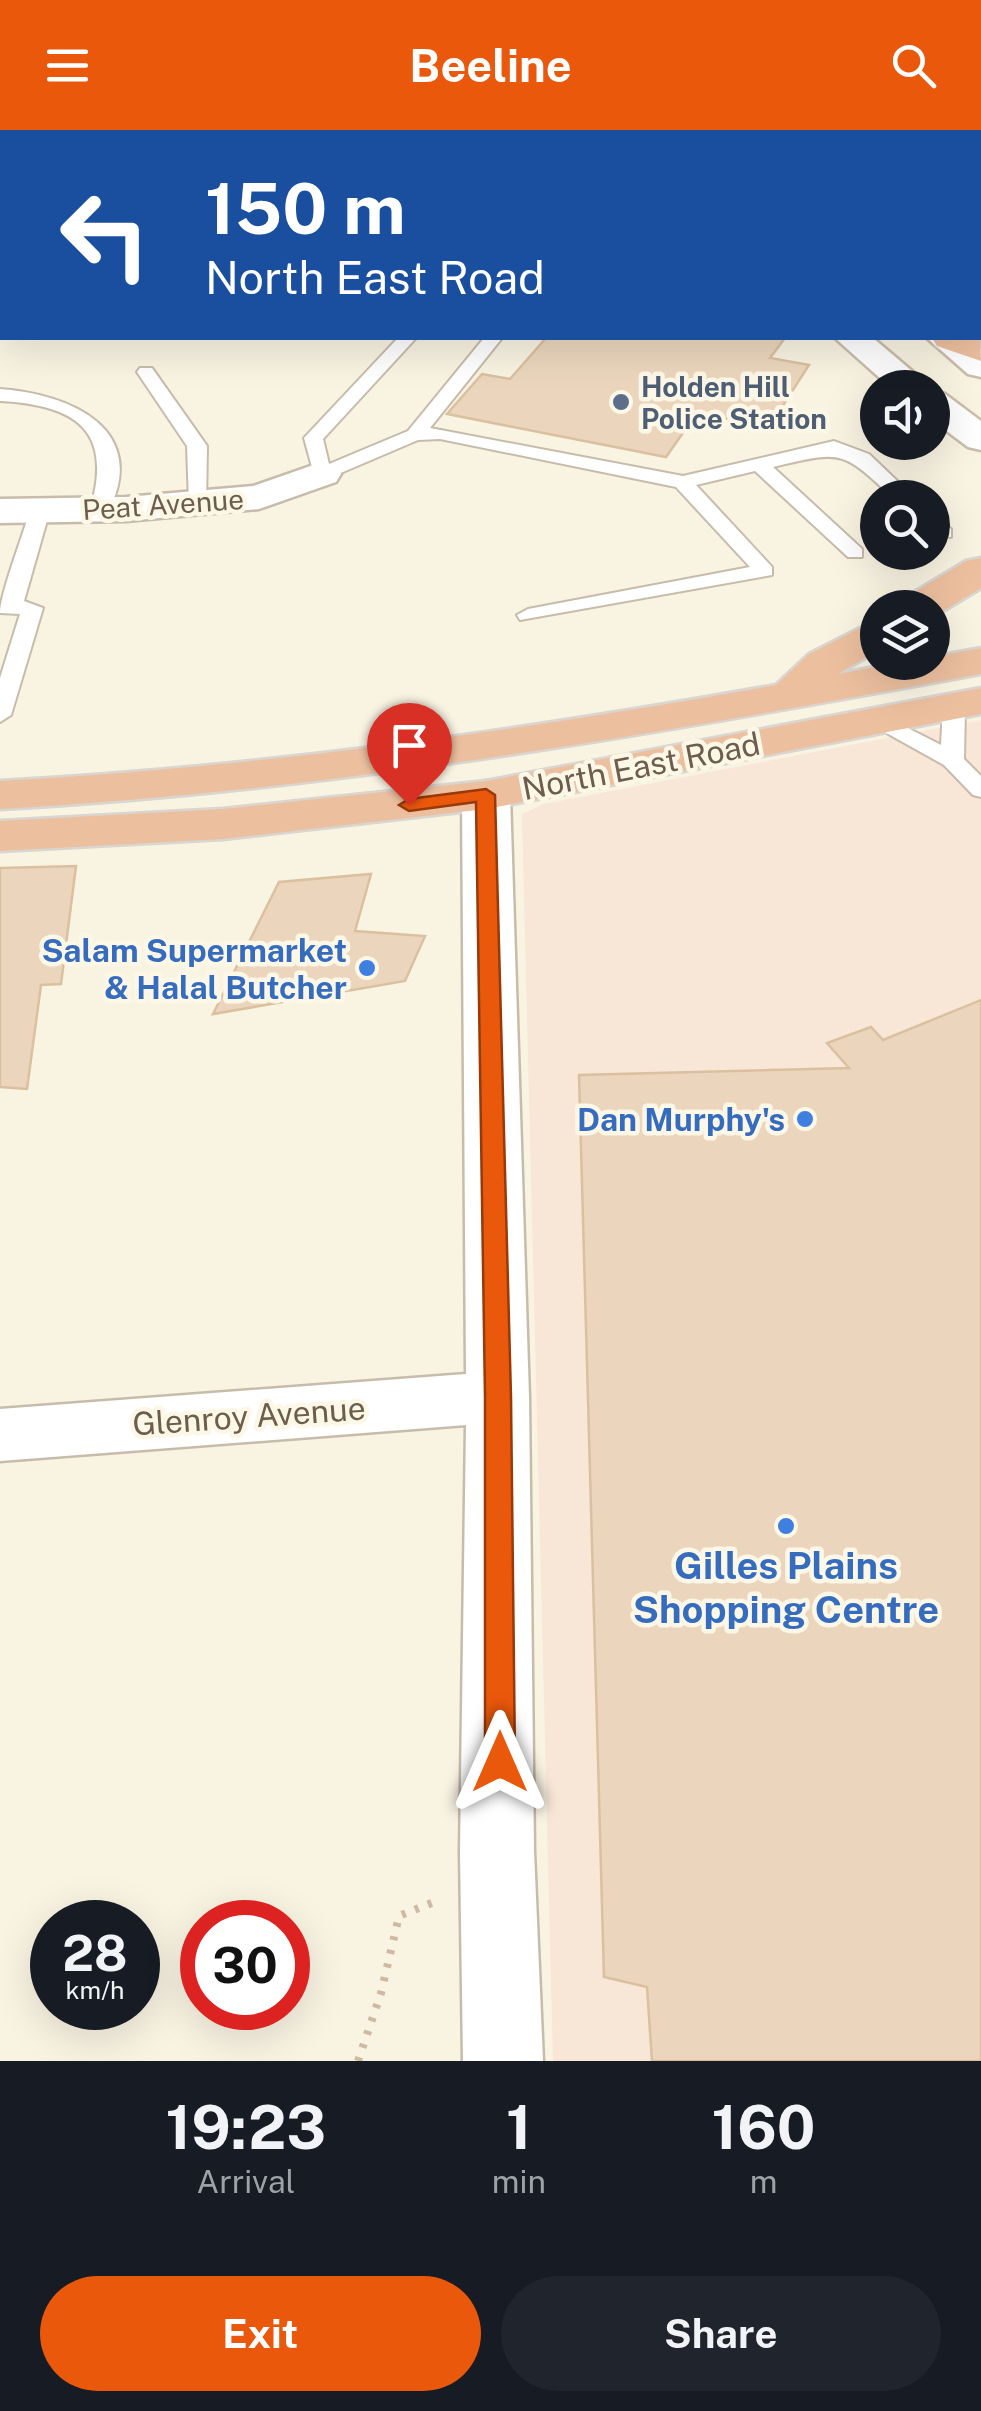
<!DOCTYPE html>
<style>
body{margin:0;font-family:"Public Sans",sans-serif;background:#20242c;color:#f1f3f6;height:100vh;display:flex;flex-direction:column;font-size:38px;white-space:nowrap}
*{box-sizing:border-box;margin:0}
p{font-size:32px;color:#9ea1a6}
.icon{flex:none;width:55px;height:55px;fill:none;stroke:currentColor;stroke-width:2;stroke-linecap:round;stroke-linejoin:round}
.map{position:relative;height:1931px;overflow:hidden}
.sheet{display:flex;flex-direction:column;background:#171b24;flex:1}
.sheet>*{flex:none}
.guide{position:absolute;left:0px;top:0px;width:982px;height:210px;box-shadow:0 10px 40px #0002;background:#1a4fa0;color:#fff;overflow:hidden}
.buttons{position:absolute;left:860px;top:240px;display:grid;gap:20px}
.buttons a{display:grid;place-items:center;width:90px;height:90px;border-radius:50%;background:#171b24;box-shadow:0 10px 40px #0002;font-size:50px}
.speed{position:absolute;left:30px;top:1770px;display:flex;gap:20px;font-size:50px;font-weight:700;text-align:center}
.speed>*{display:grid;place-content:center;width:130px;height:130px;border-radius:50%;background:#171b24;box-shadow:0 10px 40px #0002;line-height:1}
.speed small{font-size:25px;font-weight:400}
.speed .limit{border:15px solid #d22;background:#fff;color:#111}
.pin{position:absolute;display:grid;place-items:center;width:85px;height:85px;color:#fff;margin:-102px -42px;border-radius:50% 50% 50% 0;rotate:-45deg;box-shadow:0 0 10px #0007}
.pin .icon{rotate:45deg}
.me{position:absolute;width:110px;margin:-55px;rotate:0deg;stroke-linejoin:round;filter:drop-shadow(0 0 8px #0008)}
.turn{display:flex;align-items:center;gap:35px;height:210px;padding:0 40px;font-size:45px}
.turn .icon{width:130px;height:130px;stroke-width:2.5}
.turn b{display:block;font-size:70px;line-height:85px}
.eta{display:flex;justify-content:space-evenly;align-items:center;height:170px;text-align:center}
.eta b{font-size:60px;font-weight:700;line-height:70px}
.action{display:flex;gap:20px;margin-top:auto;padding:20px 40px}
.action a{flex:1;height:115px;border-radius:60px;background:#ea580c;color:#fff;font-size:40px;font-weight:700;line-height:115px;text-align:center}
.action a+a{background:#20242c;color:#f1f3f6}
header{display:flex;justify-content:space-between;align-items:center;height:130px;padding:0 40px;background:#ea580c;color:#fff;font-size:45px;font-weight:700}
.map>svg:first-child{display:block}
</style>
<header><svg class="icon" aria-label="menu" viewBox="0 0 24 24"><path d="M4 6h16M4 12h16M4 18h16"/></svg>Beeline<svg class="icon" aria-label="search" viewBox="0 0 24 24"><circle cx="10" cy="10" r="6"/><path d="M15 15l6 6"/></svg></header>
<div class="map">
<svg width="981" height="1931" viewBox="0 0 981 1931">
<rect width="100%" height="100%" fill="#f9f3e2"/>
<path fill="#f8e6d6" d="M 981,590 L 981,1931 L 553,1931 L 522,684 L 544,674 Z"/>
<g fill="#ebd6bd" stroke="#dbc09f" stroke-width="2.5">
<path d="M 546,208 L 785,208 L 770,228 L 809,235 L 777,285 L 752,281 L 745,292 L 697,283 L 666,327 L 447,284 L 482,244 L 510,249 Z"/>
<path d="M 76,736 L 61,854 L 41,855 L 27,959 L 0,957 L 0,738 Z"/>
<path d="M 371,744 L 355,801 L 425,806 L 405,851 L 213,884 L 279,752 Z"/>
<path d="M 981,870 L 981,1931 L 652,1931 L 647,1857 L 604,1847 L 579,945 L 849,938 L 827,913 L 871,897 L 883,910 Z"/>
</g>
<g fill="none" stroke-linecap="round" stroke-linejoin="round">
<g stroke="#c7bcab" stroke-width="4">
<g id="lane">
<path d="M 398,208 L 416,208 L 323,309 L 329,334 L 408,301 L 484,208 L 502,208 L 430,298 L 683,346 L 834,311 L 869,324 L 915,368 L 893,368 C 841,319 842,321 773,337 L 862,419 L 862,427 L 848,427 L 755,341 L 696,355 L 772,437 L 772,445 L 520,490 L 517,485 L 528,479 L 750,437 L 676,357 L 440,309 L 418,310 L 329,348 L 315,348 L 304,308 Z"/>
<path d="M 140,238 L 152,238 L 207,316 L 206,377 L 189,373 L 187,316 L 137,242 Z"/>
<path d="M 0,259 C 70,264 152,299 107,384 L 90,380 C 114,300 76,275 0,271 Z"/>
<path d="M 40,374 L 50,380 L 24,471 L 43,478 L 11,585 L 0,592 L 0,548 L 20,484 L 0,483 C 0,464 23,406 30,380 Z"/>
<path d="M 932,387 L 951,399 L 951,407 L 932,404 Z"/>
<path d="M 954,570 L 965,577 L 964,629 L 981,646 L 981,667 L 973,665 L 944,635 L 865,591 L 868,586 L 884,586 L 941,615 L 943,577 Z"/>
</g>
</g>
<g stroke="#c7bcab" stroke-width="5">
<g id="street">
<path d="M 937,0 L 970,0 L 971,2 L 939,2 Z"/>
<path d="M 322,332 L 336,336 L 341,344 L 336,352 L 259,379 L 126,391 L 0,393 L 0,369 L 126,367 L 253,356 Z"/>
<path d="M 486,651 L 503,655 L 510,665 L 529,1267 L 534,1721 L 543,1931 L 463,1931 L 460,1721 L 466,1295 L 0,1331 L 0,1279 L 466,1244 L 462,665 L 469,655 Z"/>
</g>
</g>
<g stroke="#cbbda9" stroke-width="5">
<g id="secondary">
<path d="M 584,0 L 616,0 L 617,2 L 586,2 Z"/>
<path d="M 663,0 L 696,0 L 697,2 L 665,2 Z"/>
<rect x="0" y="35" width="2" height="19"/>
<path d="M 835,208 L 873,208 L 932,258 L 891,258 Z"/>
<path d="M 927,208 L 966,208 L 981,219 L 981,247 L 968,244 Z"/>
<path d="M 932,261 L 945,264 L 981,291 L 981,320 L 968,317 L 932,290 Z"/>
</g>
</g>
<g stroke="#d9d5d0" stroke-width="5">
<g id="highway">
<path d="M 980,207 L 981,231 L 937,216 L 932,208 Z"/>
<path d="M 981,428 L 981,458 L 933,487 L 932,478 L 897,478 L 903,469 L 966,431 Z"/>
<path d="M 878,489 L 878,520 L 838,544 L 900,532 L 932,532 L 932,527 L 981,518 L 981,544 C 655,604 331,661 0,679 L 0,651 C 261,637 519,601 776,555 L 809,524 Z"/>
<path d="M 981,558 L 981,584 L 486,679 L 223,709 L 0,721 L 0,691 L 223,679 L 486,651 Z"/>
</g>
</g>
<path stroke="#cfbaa1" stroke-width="8" stroke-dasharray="4 10" stroke-linecap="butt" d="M 358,1931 L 381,1863 L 399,1786 L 434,1772"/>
<use href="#lane" fill="#fff" fill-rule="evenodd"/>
<use href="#street" fill="#fff" fill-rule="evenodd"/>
<use href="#secondary" fill="#fff" fill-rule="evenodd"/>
<use href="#highway" fill="#ecc09f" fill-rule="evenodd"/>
</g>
<path fill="#ea580c" stroke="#983908" stroke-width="2.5" d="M 486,659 L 495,665 L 511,1267 L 515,1632 L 510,1642 L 500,1646 L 489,1642 L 485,1632 L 485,1267 L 476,672 L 409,681 L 399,675 L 409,669 Z"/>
<circle fill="#5c6f8a" stroke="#fcf7e7" stroke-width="4" cx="621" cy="272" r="10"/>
<g fill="#3f7fe0" stroke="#fcf7e7" stroke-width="4">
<circle cx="367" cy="838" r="10"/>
<circle cx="805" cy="989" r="10"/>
<circle cx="786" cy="1396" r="10"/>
</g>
<g text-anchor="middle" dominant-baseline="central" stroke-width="9" stroke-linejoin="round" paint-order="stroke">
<g font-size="28" font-weight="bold" fill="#4e5e75" stroke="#fcf7e7" text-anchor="start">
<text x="641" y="256">Holden Hill<tspan x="641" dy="32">Police Station</tspan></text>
</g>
<g font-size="28" fill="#6d5d4c" stroke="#fcf7e7">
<text transform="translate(163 374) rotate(-4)">Peat Avenue</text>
</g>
<g font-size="32" fill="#6d5d4c" stroke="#fcf7e7">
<text transform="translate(641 636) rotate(-11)">North East Road</text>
<text transform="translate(249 1286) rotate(-4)">Glenroy Avenue</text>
</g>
<g font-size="32" font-weight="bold" fill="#366cbe" stroke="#fcf7e7" text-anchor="end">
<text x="347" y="820">Salam Supermarket<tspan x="347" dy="37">&amp; Halal Butcher</tspan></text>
<text x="785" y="989">Dan Murphy's</text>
</g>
<g font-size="38" font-weight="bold" fill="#366cbe" stroke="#fcf7e7">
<text x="786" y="1435">Gilles Plains<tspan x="786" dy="44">Shopping Centre</tspan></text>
</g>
</g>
</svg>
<div class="buttons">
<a><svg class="icon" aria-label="sound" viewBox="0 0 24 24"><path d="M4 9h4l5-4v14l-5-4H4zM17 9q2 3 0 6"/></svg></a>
<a><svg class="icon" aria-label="search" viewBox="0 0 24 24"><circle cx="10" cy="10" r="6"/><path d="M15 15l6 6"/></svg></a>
<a><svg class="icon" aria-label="layers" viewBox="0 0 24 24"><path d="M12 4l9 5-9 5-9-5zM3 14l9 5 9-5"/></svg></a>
</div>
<div class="speed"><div>28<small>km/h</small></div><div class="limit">30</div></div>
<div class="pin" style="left:409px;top:675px;background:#d93025"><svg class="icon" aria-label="arrive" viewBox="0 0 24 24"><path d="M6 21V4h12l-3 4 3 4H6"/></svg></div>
<svg class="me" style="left:500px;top:1632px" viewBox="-20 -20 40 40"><path d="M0-17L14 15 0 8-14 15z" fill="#ea580c" stroke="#fff" stroke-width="4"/></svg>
<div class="guide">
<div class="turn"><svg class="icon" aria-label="left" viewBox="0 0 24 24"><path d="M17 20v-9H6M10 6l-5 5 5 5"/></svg><div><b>150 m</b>North East Road</div></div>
</div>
</div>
<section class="sheet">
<div class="eta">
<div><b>19:23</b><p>Arrival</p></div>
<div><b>1</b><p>min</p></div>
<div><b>160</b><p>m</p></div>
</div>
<div class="action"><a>Exit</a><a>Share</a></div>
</section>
